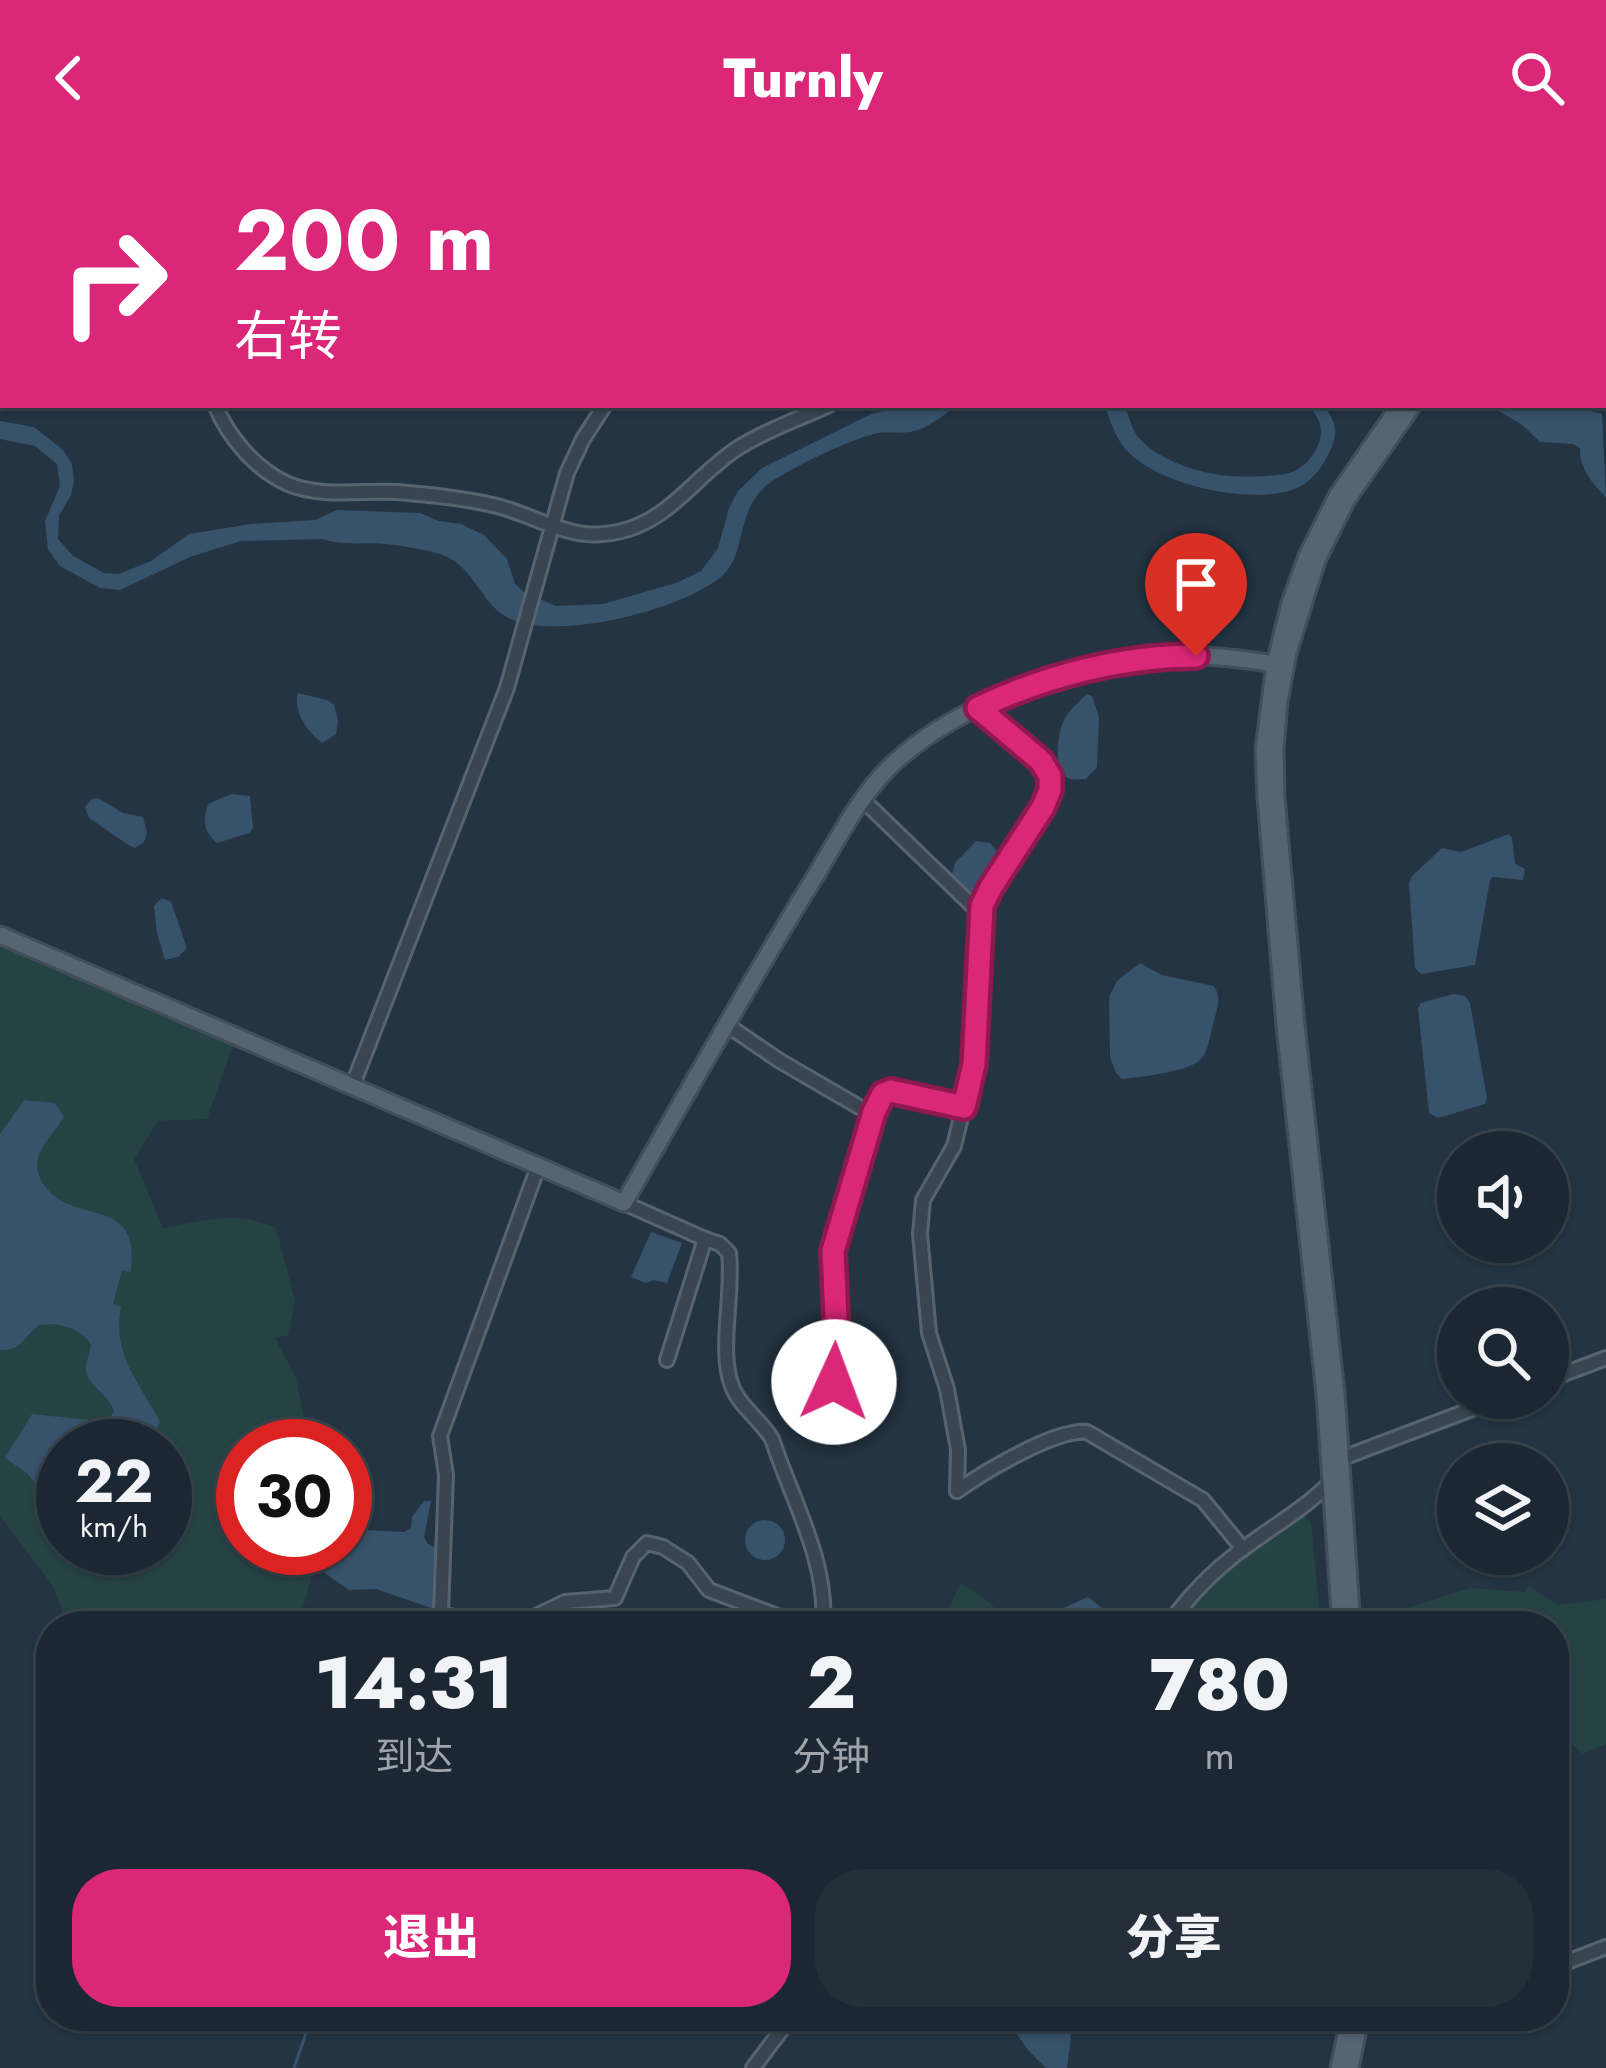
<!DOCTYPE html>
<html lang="zh">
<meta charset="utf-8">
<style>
body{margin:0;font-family:Jost,"Noto Sans SC",sans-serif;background:#242f3a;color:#f1f3f6;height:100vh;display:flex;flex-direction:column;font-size:45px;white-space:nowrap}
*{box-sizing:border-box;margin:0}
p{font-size:39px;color:#a0a5ac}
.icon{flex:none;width:66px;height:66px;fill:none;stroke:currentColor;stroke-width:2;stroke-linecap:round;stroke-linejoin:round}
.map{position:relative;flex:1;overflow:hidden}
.side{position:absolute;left:36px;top:1455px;width:1533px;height:420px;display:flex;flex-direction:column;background:#1b2732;border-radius:48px;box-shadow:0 3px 9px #0004,0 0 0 3px #39444d}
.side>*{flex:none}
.hud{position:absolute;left:0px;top:0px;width:1608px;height:252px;box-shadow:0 3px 9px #0004,0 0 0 3px #39444d;background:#db2777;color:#fff;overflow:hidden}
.fabs{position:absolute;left:1437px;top:975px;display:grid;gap:24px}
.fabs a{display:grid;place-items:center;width:132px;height:132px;border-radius:50%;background:#1b2732;box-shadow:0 3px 9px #0004,0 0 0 3px #39444d;font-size:60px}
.speed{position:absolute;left:36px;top:1263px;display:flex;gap:24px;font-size:60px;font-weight:700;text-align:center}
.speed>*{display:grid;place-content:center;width:156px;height:156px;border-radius:50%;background:#1b2732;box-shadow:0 3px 9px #0004,0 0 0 3px #39444d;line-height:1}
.speed small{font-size:30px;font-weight:400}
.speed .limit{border:18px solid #d22;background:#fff;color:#111}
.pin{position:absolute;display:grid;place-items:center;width:102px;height:102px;color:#fff;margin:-123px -51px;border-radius:50% 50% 50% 0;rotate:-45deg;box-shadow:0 0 12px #0007}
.pin .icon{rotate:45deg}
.me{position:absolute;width:132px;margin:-66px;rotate:2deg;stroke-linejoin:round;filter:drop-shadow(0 0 9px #0008)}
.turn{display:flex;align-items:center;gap:42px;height:252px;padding:0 36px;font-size:54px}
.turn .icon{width:156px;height:156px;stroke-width:2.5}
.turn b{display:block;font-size:84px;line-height:102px}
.eta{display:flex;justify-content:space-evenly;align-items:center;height:204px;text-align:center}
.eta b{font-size:72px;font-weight:800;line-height:84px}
.primary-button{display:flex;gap:24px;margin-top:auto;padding:24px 36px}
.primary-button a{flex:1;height:138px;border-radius:48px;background:#db2777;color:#fff;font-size:48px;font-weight:800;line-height:138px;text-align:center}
.primary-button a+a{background:#242f3a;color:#f1f3f6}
header{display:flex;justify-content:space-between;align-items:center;height:156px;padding:0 36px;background:#db2777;color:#fff;font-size:54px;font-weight:800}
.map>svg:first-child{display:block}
</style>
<header><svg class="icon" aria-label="back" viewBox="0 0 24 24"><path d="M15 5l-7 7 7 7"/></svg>Turnly<svg class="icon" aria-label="search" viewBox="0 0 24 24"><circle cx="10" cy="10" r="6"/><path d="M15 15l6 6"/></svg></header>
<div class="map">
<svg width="1606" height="1912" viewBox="0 0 1606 1912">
<rect width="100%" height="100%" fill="#243442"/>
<g fill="#264343" fill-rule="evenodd">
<path d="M 0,789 L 233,889 L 207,963 L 158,965 L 134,1003 L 163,1072 C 206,1065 235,1053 276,1072 L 295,1145 L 288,1179 L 275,1182 L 296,1222 L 310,1290 L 243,1290 L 243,1392 L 319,1392 L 301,1459 L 294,1470 L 68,1470 L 53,1430 L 0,1360 ZM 63,1290 L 165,1290 L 165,1392 L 63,1392 Z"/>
<path d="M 1304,1359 L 1311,1367 L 1321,1470 L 1174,1470 L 1224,1417 Z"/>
<path d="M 961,1427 C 977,1439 1002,1448 999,1470 L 954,1470 L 959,1459 L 948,1453 Z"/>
<path d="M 1528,1430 L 1558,1449 L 1606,1443 L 1606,1588 L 1583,1598 L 1569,1585 L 1554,1591 L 1554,1470 L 1362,1470 L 1361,1467 L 1470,1432 L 1526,1436 Z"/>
</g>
<g fill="#37526b">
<path d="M 924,249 L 958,249 C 943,259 928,273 910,276 C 898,278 886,275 874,278 C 842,287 802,307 774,324 C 734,349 748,396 723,419 C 684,454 551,488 505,460 C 479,444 472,408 440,398 C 423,393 403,390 386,388 C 364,386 343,390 322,383 L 241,385 L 190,401 L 120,434 L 100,432 L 60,410 L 48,394 L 45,365 L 60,330 L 57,308 L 35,290 L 0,283 L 0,265 L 34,271 L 63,294 L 72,308 L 74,325 L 71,339 L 59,360 L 58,383 L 73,400 L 104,417 L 119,418 L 151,405 L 189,378 L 251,368 L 315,364 L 337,354 L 420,357 L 439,365 L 461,368 L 484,379 L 507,403 L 515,428 L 525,437 L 556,450 L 603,448 L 676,427 L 701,415 L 718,392 L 729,352 L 738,335 L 762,312 L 871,258 L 892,253 L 913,254 Z"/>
<path d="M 1104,249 L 1125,249 C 1129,261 1131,273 1140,283 C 1157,302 1190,314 1215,318 C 1232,322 1273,321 1289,317 C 1309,311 1327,285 1319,265 C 1319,264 1310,250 1309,249 L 1324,249 C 1337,268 1339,278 1328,299 C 1321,313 1311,326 1297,332 C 1253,350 1164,330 1130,298 C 1116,285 1111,266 1104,249 Z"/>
<path d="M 1481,249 L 1570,249 L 1602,258 L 1606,341 C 1592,328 1579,311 1580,292 L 1573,288 L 1540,286 L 1521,268 L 1495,253 Z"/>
<path d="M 298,537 L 327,544 L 334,549 L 338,565 L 336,578 L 322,587 C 307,575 293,557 298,537 Z"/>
<path d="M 1086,538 L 1092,540 L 1099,561 L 1097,611 L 1086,623 C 1080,623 1071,625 1066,621 C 1052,612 1058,574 1065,562 C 1070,553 1080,546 1086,538 Z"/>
<path d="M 231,638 L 250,640 L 253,672 L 249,677 L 217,687 C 203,675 203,665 208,648 Z"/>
<path d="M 98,642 L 123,657 L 143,661 L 147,677 L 144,686 L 135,692 L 130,690 L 89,662 L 85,651 L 92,643 Z"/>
<path d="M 1509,678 L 1512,682 L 1515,708 L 1525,713 L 1523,724 L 1493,721 L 1490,724 L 1475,809 L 1421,818 L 1415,812 L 1409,727 L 1412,720 L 1442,692 L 1461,696 Z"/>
<path d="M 976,685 L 990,687 L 1001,699 L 1001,705 L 977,742 L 972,744 L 951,721 L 955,707 Z"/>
<path d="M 162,742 L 171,746 L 187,792 L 178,801 L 165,804 L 157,777 L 154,750 Z"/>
<path d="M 1140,807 L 1162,819 L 1214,830 C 1222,843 1217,853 1213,868 C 1210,879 1209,896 1199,905 C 1188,915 1137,922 1122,923 L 1116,917 L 1110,901 L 1109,841 L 1117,825 Z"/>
<path d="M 1453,838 L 1465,840 L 1470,847 L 1487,942 L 1485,948 L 1438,962 L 1429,957 L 1418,852 L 1421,847 Z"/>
<path d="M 24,944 L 55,947 L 64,961 C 57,974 42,986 38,1002 C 36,1012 38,1021 44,1029 C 74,1071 140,1038 131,1113 L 130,1116 L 122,1114 L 113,1148 L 121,1151 C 112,1200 139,1225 160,1266 L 148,1290 L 63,1290 L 63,1343 L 54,1338 L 44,1338 L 27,1317 L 5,1302 L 32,1258 L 98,1265 L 109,1263 L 114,1255 C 107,1235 84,1228 86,1210 C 87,1203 90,1196 91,1189 C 82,1172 58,1166 39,1169 C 25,1179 21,1196 0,1194 L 0,978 Z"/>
<path d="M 651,1076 L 682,1087 L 667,1127 L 654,1124 L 646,1127 L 631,1121 Z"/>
<path d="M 424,1345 L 431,1345 L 424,1381 L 428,1388 L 443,1396 L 437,1454 L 376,1433 L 349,1434 L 316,1411 L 322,1392 L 345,1392 L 345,1373 L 404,1376 L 411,1372 L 412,1361 Z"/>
<circle cx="765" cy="1384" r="20"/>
<path d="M 1088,1441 C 1094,1445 1098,1450 1105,1453 C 1123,1461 1136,1440 1145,1470 L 1070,1470 L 1061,1453 Z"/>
<path d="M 1004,1860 L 1071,1860 L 1071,1882 L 1067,1912 L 1046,1912 L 1028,1894 Z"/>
</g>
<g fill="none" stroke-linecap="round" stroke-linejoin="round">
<path stroke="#37526b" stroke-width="3" d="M 294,1912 L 312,1860"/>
<g stroke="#57646f" stroke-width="18">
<g id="minor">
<path d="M 1081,0 L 1081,3"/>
<path d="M 189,3 L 189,0"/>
<path d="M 939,3 L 941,0"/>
<path d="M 0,60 L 3,60"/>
<path d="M 215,249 C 229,282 255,313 288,328 C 321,342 362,334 397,336 C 430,339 465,342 497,350 C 546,363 574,390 629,373 C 673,359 700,316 738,292 C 766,274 799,263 829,249"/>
<path d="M 863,644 L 982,759"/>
<path d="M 727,869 L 780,905 L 873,959"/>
<path d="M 352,931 L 507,532 L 567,317 L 583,283 L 605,249"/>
<path d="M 624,1047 L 705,1083 L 667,1204"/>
<path d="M 705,1083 L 720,1088 L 729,1097 C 734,1137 718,1195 732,1230 C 739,1250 761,1264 772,1283 C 792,1344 828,1405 823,1470"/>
<path d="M 1548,1224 L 1606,1202"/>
<path d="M 832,1261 L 837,1183 L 833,1095 L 879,943 L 885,936 L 891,935 L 964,951"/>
<path d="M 1340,1303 L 1501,1242"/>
<path d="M 957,1335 L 958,1294 L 947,1233 L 929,1177 L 920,1078 L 923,1044 L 954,990 L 974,908 L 983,750 L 990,733 L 1050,634 C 1050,597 1005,574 978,552"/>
<path d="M 957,1335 C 984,1316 1055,1273 1087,1276 L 1203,1344 L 1243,1393"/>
<path d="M 480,1470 L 441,1457 L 446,1319 L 440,1280 L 538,1011"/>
<path d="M 515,1470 L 565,1446 L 615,1442 L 633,1401 L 647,1387 L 663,1391 L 688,1407 L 709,1434 L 804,1470"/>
<path d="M 1167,1470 C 1184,1447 1203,1425 1225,1407 C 1259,1378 1299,1358 1331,1326"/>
<path d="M 1554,1811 L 1606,1791"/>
<path d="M 753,1912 L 792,1860"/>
</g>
</g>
<g stroke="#424f5b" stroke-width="21">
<g id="major">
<path d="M 1574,3 L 1576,0"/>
<path d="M 1587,3 L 1589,0"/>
<path d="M 0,779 L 624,1047 C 686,939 747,830 813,724 C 838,683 861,636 897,604 C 963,545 1078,506 1166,500 C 1202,498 1239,502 1275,508"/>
<path d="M 1341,1470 L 1325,1238 L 1285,870 L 1266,642 L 1264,593 L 1275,508 L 1290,447 L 1307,400 L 1337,340 L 1400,249"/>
<path d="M 1352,1470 L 1336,1237 L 1296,869 L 1276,641 L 1275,593 L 1279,545 L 1288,497 L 1317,404 L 1346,345 L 1413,249"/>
<path d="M 1339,1912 L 1350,1860"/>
<path d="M 1350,1912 L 1361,1860"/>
</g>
</g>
<use href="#minor" stroke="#394652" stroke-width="12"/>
<use href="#major" stroke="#576572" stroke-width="15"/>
</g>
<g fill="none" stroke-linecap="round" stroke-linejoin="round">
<g stroke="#8e194d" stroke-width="30">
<path id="route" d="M 834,1226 L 837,1183 L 833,1095 L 874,956 L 883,938 L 891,935 L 964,951 L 974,908 L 982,750 L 990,733 L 1043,651 L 1050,634 L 1050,620 L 1041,605 L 978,552 C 1045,520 1122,500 1196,500"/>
</g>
<use href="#route" stroke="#db2777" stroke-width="21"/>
</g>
</svg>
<div class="fabs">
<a><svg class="icon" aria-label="sound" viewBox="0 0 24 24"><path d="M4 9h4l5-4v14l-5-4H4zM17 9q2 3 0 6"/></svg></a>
<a><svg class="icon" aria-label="search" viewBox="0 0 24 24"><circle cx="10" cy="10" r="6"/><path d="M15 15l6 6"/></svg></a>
<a><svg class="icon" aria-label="layers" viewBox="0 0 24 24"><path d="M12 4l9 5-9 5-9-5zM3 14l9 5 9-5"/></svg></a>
</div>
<div class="speed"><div>22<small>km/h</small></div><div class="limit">30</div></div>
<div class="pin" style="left:1196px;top:500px;background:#d93025"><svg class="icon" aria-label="arrive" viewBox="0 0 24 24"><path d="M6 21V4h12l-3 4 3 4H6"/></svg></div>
<svg class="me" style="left:834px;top:1226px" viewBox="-20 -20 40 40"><circle r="19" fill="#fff"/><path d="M0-13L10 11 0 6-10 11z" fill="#db2777"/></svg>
<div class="hud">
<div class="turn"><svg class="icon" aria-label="right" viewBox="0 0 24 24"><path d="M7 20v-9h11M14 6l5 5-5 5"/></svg><div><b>200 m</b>右转</div></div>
</div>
<section class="side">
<div class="eta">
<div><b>14:31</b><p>到达</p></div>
<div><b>2</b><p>分钟</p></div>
<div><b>780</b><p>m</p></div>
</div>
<div class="primary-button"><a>退出</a><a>分享</a></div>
</section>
</div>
